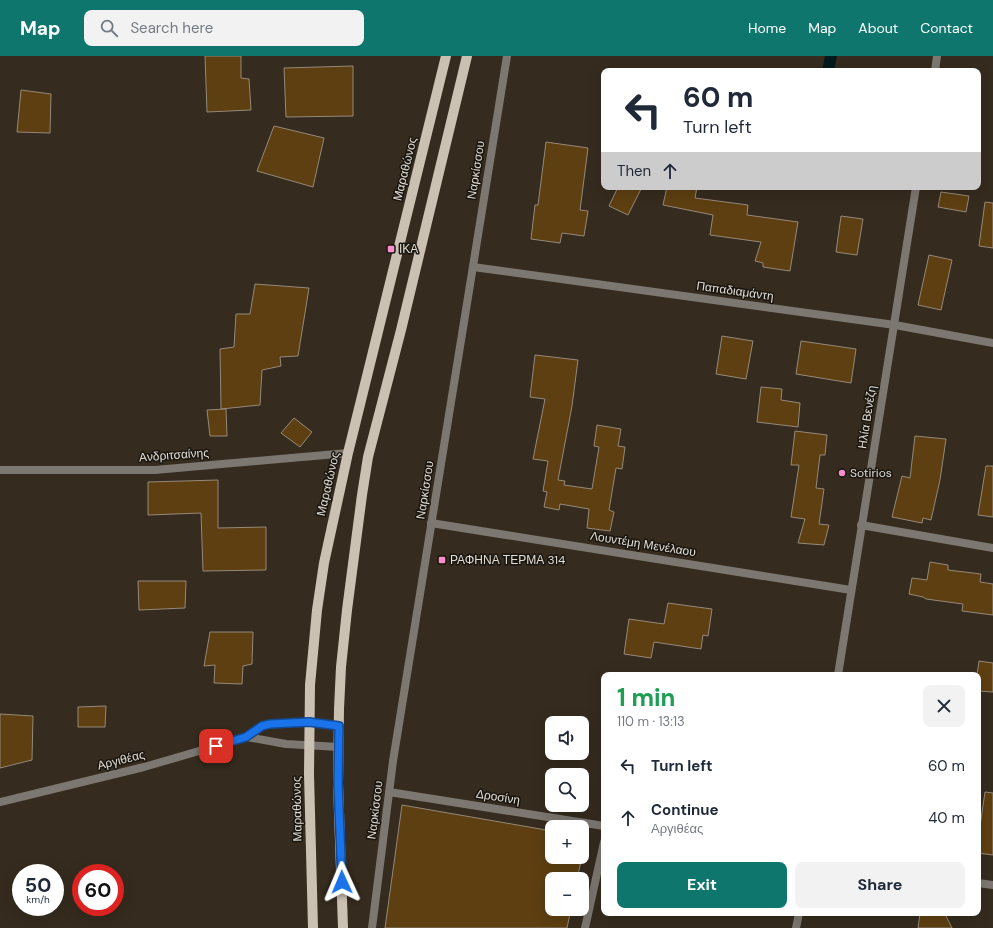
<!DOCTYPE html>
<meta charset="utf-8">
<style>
body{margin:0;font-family:"DM Sans",sans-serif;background:#f2f2f3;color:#1f2937;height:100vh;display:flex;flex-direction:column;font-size:15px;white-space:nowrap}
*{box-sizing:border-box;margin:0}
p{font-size:13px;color:#747a83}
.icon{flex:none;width:22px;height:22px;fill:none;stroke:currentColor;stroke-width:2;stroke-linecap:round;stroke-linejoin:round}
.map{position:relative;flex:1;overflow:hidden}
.sheet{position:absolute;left:601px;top:616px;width:380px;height:244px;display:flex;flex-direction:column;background:#fff;border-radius:8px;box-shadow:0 4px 16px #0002}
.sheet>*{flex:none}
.top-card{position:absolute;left:601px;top:12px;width:380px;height:122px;border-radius:8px;box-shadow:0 4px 16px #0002;background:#fff;color:#1f2937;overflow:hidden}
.buttons{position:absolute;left:545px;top:660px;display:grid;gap:8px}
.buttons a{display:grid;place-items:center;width:44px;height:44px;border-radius:8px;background:#fff;box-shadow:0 4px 16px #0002;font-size:20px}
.speed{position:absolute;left:12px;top:808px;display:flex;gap:8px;font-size:20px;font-weight:700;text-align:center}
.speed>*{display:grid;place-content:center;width:52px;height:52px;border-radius:50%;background:#fff;box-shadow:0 4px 16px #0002;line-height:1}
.speed small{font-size:10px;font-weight:400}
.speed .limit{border:6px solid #d22;background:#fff;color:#111}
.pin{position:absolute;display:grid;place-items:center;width:34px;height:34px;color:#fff;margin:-17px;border-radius:8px;box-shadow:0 2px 6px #0006}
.me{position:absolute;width:44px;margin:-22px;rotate:359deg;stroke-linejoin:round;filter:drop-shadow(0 0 3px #0008)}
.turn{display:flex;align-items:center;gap:14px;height:84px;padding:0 16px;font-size:18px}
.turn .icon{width:52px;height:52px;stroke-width:2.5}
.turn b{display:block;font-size:28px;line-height:34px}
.then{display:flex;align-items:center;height:38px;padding:0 16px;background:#0003;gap:8px;font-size:15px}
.round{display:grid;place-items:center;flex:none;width:42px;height:42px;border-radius:8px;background:#f2f2f3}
.headline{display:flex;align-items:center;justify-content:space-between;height:68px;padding:0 16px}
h1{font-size:24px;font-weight:700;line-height:30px;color:#1e9e55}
.cta{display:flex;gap:8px;margin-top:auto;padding:8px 16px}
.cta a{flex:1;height:46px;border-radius:8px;background:#0f766e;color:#fff;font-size:16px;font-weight:700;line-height:46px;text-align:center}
.cta a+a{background:#f2f2f3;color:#1f2937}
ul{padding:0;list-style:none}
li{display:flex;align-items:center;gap:12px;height:52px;padding:0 16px}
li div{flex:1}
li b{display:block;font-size:15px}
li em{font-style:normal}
header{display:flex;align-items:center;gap:24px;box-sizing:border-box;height:56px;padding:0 20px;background:#0f766e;color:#fff}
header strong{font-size:19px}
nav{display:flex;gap:22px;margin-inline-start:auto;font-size:14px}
.search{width:280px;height:36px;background:#f2f2f3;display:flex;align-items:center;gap:10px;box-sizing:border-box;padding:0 14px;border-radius:8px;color:#747a83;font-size:15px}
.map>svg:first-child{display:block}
</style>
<header>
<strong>Map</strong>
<div class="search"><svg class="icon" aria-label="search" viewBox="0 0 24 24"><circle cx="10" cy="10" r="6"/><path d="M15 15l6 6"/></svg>Search here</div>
<nav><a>Home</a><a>Map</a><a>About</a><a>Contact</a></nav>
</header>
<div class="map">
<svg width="993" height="872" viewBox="0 0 993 872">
<rect width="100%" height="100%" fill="#352b1e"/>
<path fill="#041a1c" d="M 825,0 L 837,0 L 834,15 L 822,15 Z"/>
<g fill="#5d3f11" stroke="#96897a">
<path d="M 205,0 L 241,0 L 241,22 L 249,23 L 251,54 L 207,56 Z"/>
<path d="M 353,10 L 353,60 L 286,61 L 284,12 Z"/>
<path d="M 21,34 L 51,38 L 50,77 L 17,76 Z"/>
<path d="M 274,70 L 324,82 L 313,131 L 257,115 Z"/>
<path d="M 546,86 L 588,92 L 580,154 L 588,155 L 584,180 L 562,177 L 560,187 L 531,183 L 535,149 L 538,149 Z"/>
<path d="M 618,131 L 642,131 L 628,159 L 609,150 Z"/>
<path d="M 667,131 L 697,131 L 695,142 L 748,149 L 747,159 L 798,166 L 790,215 L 763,211 L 763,207 L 755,205 L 761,186 L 710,179 L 713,159 L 663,149 Z"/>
<path d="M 941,136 L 969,140 L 966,156 L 938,151 Z"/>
<path d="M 985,146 L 993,147 L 993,192 L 979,190 Z"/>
<path d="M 841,160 L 863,163 L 857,199 L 836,196 Z"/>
<path d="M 929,199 L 952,204 L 941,254 L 918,249 Z"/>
<path d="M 255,228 L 309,232 L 298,300 L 280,301 L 281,310 L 262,314 L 260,349 L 221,353 L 220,293 L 234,291 L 236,258 L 250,258 Z"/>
<path d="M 722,280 L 753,285 L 746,323 L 716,318 Z"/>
<path d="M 801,285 L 856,293 L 851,327 L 796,318 Z"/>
<path d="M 535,299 L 578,304 L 572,350 L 558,424 L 565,425 L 564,429 L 592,433 L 599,391 L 594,390 L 597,369 L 621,373 L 618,390 L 625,391 L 622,413 L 616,412 L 609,454 L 614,456 L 610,475 L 587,472 L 589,453 L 560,448 L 559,454 L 544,451 L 547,436 L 543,435 L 548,405 L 533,403 L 545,343 L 530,341 Z"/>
<path d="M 761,331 L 782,333 L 781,344 L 800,347 L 798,371 L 757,366 Z"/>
<path d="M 226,353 L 227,380 L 210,380 L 207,354 Z"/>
<path d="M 294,362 L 312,376 L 300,391 L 281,377 Z"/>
<path d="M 795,375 L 827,379 L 825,399 L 820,399 L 816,432 L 824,433 L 819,468 L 829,469 L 824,489 L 798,487 L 805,463 L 791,461 L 799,409 L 791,409 Z"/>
<path d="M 915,380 L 946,383 L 940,424 L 931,464 L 923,462 L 922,467 L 892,461 L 902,420 L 910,422 Z"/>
<path d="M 986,410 L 993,410 L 993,461 L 978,459 Z"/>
<path d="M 218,424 L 218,472 L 266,471 L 266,514 L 203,515 L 201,457 L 148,459 L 148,426 Z"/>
<path d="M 930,506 L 948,509 L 948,514 L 981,518 L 980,526 L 993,528 L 993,559 L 962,555 L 963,548 L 926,543 L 923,541 L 909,538 L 912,522 L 927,524 Z"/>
<path d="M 138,525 L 186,525 L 185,552 L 139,554 Z"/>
<path d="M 668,547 L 712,553 L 708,580 L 703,579 L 701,593 L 654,586 L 651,602 L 624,598 L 629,563 L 664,568 Z"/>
<path d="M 210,576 L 253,576 L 252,608 L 243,610 L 242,628 L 214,627 L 215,609 L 204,610 Z"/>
<path d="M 979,605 L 993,607 L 993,636 L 978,635 L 977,619 Z"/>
<path d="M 106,650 L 105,671 L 78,671 L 78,651 Z"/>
<path d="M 0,658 L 33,660 L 32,704 L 0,712 Z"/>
<path d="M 985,736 L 993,737 L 993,799 L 978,797 L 978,784 Z"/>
<path d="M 402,749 L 552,775 L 552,801 L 582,801 L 577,823 L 552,823 L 552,853 L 571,853 L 567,872 L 385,872 Z"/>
<path d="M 920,857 L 945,858 L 952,872 L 918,872 Z"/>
</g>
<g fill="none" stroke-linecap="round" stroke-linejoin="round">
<g stroke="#7c7770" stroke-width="8">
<path d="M 935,15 L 937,0"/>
<path d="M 473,211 L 895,269 L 993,287"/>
<path d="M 0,414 L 155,414 L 348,397"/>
<path d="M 431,467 L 851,534"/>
<path d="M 861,469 L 993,492"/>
<path d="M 838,619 L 916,131"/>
<path d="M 389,736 L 604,770"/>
<path d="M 978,827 L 993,829"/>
<path d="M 372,872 L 393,705 L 507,0"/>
<path d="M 585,872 L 604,786"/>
<path d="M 796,872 L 799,857"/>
</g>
<g stroke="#7c7770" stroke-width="8">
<path d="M 247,681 L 286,688 L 339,691"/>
<path d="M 0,746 L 144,711 L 247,681 L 262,670 L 270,668 L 309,666 L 339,670"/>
</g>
<g stroke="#cbc1b3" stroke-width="10">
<path d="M 313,872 L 309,718 L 310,629 L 317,554 L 324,507 L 348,397 L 446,0"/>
<path d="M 343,872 L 338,728 L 339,653 L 341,611 L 347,554 L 362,439 L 368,401 L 401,274 L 467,0"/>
</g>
</g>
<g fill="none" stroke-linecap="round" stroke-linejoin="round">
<g stroke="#114b97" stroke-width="10">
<path id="route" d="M 216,690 L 246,681 L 262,670 L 270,668 L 309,666 L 339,670 L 338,728 L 342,826"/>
</g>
<use href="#route" stroke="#1a73e8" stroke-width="7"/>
</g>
<g fill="#f98fca" stroke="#19150f" stroke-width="1.5">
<rect x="387" y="189" width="8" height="8" rx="2"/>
<circle cx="842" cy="417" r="4"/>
<rect x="438" y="500" width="8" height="8" rx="2"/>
</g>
<g text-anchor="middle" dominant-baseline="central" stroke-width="3" stroke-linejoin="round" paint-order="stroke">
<g font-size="12" fill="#e2dcd4" stroke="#19150f">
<text transform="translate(405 113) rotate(-76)">Μαραθώνος</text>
<text transform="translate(476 114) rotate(-81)">Ναρκίσσου</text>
<text transform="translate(735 235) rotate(8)">Παπαδιαμάντη</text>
<text transform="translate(867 361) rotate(-81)">Ηλία Βενέζη</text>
<text transform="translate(174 399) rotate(-4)">Ανδριτσαίνης</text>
<text transform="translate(328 428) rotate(-77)">Μαραθώνος</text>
<text transform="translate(425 434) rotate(-81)">Ναρκίσσου</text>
<text transform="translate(643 488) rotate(9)">Λουντέμη Μενέλαου</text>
<text transform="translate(121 704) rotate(-14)">Αργιθέας</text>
<text transform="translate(498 741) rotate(9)">Δροσίνη</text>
<text transform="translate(297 753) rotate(-91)">Μαραθώνος</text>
<text transform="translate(375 754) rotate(-83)">Ναρκίσσου</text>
</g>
<g font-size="12" fill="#e2dcd4" stroke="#19150f" text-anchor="start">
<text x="399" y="193">ΙΚΑ</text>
<text x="850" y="417">Sotirios</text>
<text x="450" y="504">ΡΑΦΗΝΑ ΤΕΡΜΑ 314</text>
</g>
</g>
</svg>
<div class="buttons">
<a><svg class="icon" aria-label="sound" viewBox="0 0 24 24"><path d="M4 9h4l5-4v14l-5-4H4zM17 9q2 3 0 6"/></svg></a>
<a><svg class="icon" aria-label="search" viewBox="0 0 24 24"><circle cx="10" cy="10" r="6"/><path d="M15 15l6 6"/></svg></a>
<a>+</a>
<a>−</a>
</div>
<div class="speed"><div>50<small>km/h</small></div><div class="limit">60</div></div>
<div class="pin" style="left:216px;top:690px;background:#d93025"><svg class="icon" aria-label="arrive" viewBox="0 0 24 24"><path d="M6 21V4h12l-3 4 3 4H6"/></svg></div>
<svg class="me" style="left:342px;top:826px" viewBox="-20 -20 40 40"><path d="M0-17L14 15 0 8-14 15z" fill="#1a73e8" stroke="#fff" stroke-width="4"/></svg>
<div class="top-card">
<div class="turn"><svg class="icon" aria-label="left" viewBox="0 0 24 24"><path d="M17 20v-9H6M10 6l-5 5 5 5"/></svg><div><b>60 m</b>Turn left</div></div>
<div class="then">Then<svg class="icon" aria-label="ahead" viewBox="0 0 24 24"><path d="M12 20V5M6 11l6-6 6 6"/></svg></div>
</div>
<section class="sheet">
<div class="headline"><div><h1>1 min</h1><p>110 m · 13:13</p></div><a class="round"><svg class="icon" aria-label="close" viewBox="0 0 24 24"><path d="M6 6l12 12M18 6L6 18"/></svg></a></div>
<ul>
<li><svg class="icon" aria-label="left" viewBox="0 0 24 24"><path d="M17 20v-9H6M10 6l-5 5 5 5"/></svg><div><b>Turn left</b></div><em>60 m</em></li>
<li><svg class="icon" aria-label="ahead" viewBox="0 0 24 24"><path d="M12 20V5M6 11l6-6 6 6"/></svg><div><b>Continue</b><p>Αργιθέας</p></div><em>40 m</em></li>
</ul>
<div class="cta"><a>Exit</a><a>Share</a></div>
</section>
</div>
